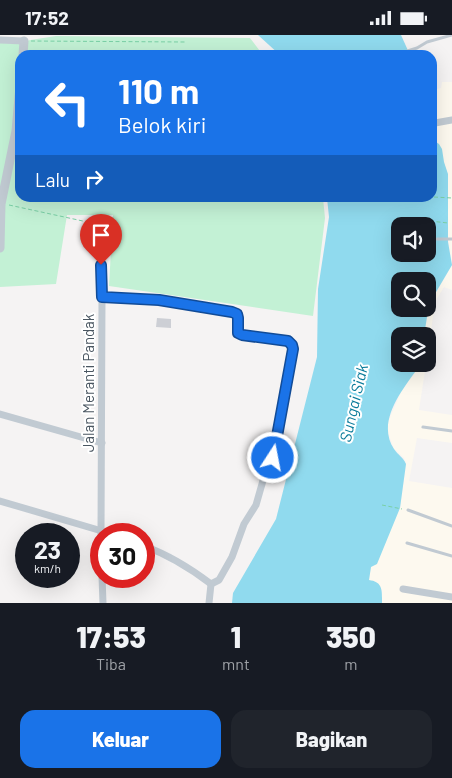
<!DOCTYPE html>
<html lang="id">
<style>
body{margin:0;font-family:Barlow,sans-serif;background:#20242c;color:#f1f3f6;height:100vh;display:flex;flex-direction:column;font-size:19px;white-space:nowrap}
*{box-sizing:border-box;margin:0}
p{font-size:16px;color:#9ea1a6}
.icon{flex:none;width:28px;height:28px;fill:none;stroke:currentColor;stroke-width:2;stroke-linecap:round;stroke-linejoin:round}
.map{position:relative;height:568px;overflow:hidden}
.panel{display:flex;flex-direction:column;background:#171b24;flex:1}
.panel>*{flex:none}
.hud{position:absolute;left:15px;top:15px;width:422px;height:152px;border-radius:15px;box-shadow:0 5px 20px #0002;background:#1a73e8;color:#fff;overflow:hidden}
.buttons{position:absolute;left:391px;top:182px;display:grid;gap:10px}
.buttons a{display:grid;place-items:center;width:45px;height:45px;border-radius:10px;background:#171b24;box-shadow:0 5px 20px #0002;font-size:25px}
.speed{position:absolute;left:15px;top:488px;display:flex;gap:10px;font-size:25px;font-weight:700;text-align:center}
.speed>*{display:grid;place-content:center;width:65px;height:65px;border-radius:50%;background:#171b24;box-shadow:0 5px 20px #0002;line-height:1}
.speed small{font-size:12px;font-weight:400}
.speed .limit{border:8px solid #d22;background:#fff;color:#111}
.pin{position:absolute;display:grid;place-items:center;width:42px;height:42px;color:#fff;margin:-51px -21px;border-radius:50% 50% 50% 0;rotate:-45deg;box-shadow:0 0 5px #0007}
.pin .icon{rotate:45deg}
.me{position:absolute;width:55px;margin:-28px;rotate:11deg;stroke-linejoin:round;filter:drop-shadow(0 0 4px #0008)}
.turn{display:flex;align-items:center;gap:18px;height:105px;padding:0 20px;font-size:22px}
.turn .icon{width:65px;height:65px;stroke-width:2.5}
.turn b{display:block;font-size:35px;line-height:42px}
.then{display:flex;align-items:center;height:48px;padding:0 20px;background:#0003;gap:10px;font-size:19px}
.eta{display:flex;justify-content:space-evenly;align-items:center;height:85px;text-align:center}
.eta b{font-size:30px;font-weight:800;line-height:35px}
.primary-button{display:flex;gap:10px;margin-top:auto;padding:10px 20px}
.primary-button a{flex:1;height:58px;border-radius:15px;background:#1a73e8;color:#fff;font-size:20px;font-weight:800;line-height:58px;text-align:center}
.primary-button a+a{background:#20242c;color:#f1f3f6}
.status{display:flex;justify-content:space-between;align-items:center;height:35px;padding:0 25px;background:#171b24;direction:ltr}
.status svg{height:14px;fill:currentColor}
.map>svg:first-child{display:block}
</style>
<div class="status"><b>17:52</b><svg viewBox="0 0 49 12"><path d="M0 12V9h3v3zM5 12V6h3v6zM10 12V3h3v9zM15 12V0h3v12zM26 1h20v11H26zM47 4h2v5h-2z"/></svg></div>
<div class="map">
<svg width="452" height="568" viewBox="0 0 452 568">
<rect width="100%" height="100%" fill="#f5f3f3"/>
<g fill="#fdf9ef">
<path d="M 442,47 L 452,47 L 452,229 L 433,109 L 433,55 L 441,53 Z"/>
<path d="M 452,230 L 452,255 L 444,252 L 435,267 L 428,318 L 428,301 L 424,301 L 429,269 Z"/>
<path d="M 419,329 L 426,329 L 419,375 L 452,380 L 452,408 L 417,403 L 409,446 L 452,453 L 452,568 L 382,568 L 382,555 L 369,545 L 371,532 L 400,473 L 406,429 L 404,423 L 394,414 L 387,395 L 387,389 L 401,357 L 418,333 Z"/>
</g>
<path fill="#c3f1d5" d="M 56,1 L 250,3 L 263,20 L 20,20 L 20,162 L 323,163 L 325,183 L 313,281 L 109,251 L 113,180 L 67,180 L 56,249 L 0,252 L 0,6 L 24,6 Z"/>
<g fill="#90daee" fill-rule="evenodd">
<path d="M 258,0 L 401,0 L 410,20 L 280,20 Z"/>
<path d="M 433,105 L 439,109 L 442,114 L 444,127 L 448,139 L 448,207 L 452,230 L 429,269 L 424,301 L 400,301 L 400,329 L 419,329 L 418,333 C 402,355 376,387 394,414 C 398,420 403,422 406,429 L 400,473 L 377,529 L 371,532 L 369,545 C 383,547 382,555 382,568 L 232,568 L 233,558 L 276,484 L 317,322 L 318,254 L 329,182 L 327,163 L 432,162 ZM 400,191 L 428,191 L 428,219 L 400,219 ZM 400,246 L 428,246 L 428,274 L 400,274 Z"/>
</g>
<path fill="#cdcfd5" d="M 157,283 L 171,284 L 171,293 L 156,292 Z"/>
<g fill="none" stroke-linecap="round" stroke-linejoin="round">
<g stroke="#7ad0a6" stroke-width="1" stroke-dasharray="4 2.5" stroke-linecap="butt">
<path d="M 31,6 L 185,7"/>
<path d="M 432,64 L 436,63"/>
<path d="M 434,162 L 452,163"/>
<path d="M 9,170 L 92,188 L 97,191"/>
<path d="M 430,186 L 448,188"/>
<path d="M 382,470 L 402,474"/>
</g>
<g stroke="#c1cad2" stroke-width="3">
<path d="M 401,18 L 417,13 L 427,7 L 452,0"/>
<path d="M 437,204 L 452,204"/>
<path d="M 423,392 L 452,396"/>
<path d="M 408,475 L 452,491"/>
<path d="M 407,508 L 452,521"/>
</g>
<g stroke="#c1cad2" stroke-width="7">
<path d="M 0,5 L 24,6"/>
<path d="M 435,88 L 452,85"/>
<path d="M 100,198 L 102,262 L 101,499"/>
<path d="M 102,262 L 159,265 L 232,277 L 237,279 L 238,283 L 238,298 L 242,300 L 288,306 L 292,310 L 293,314 L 273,423 L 264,442 L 256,470 L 244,489 L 232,522 L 219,545 L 211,549"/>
<path d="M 0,379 L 102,408"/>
<path d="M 0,466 L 112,499"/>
<path d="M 144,511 C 169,520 190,533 211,549"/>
<path d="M 102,541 L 103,568"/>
<path d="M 403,554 L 452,562"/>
<path d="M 209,568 L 211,549"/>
</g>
<g stroke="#c1cad2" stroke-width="9">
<path d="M 23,20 L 24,6"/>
<path d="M 0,213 L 1,169 L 16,96 L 20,51"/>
</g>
</g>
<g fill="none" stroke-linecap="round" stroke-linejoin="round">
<g stroke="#114b97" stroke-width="12">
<path id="route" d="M 101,230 L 102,262 L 159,265 L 232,277 L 237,279 L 238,283 L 238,298 L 242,300 L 288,306 L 292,310 L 293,314 L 273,423"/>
</g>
<use href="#route" stroke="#1a73e8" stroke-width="9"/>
</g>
<g text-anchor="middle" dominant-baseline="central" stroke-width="4" stroke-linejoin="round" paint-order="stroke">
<g font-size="15" fill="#4a5661" stroke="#fff">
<text transform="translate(88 348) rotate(-90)">Jalan Meranti Pandak</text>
</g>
<g font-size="16" font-style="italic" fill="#0c7c9b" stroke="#fff">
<text transform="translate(353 368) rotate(-77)">Sungai Siak</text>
</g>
</g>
</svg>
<div class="buttons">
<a><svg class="icon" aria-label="sound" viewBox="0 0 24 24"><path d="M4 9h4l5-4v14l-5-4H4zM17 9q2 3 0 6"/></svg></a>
<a><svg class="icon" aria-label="search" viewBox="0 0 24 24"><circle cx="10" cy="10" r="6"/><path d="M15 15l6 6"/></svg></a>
<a><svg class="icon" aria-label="layers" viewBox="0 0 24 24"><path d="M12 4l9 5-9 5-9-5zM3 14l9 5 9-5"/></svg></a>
</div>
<div class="speed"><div>23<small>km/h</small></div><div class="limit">30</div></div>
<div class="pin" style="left:101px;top:230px;background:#d93025"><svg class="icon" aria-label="arrive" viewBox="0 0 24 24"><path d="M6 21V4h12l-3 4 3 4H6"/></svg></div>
<svg class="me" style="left:273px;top:423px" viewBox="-20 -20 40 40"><circle r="17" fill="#1a73e8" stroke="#fff" stroke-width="3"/><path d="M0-11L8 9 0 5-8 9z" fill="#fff"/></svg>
<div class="hud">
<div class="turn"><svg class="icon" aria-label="left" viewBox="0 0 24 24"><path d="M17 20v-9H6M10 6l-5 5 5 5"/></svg><div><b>110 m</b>Belok kiri</div></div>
<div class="then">Lalu<svg class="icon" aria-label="right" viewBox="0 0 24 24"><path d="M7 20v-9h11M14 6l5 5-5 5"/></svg></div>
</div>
</div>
<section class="panel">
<div class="eta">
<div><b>17:53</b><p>Tiba</p></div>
<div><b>1</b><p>mnt</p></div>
<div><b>350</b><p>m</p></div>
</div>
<div class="primary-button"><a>Keluar</a><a>Bagikan</a></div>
</section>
